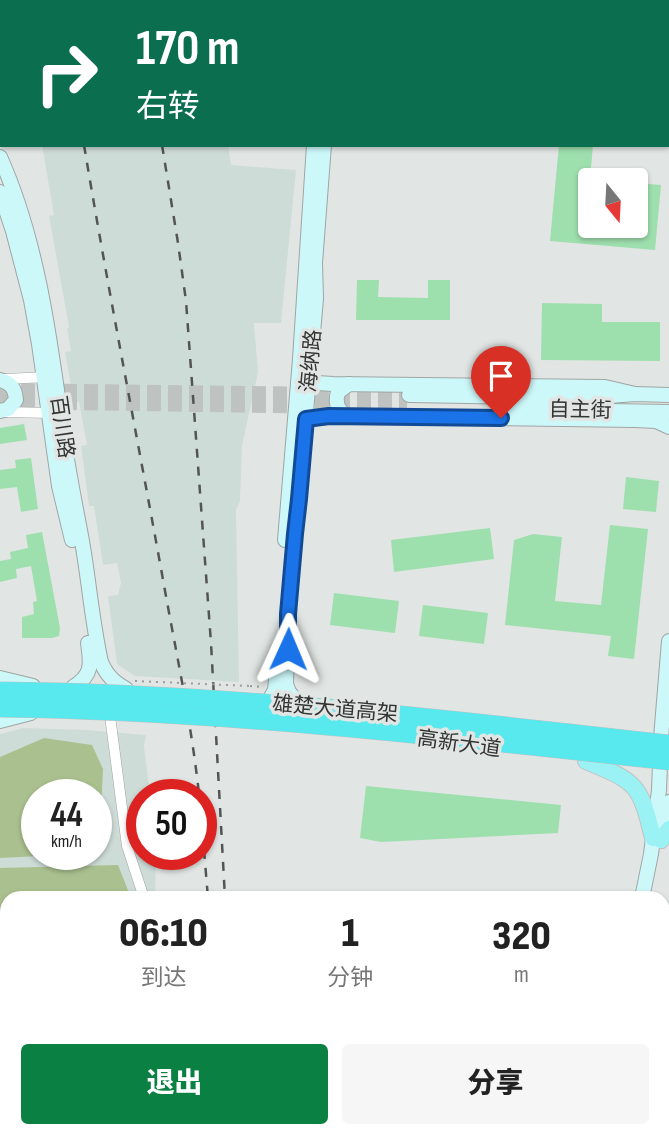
<!DOCTYPE html>
<html lang="zh">
<meta charset="utf-8">
<style>
body{margin:0;font-family:"Sofia Sans Condensed","Noto Sans SC",sans-serif;background:#f6f6f6;color:#222;height:100vh;display:flex;flex-direction:column;font-size:26px;white-space:nowrap}
*{box-sizing:border-box;margin:0}
p{font-size:23px;color:#767676}
.icon{flex:none;width:38px;height:38px;fill:none;stroke:currentColor;stroke-width:2;stroke-linecap:round;stroke-linejoin:round}
.map{position:relative;flex:1;overflow:hidden}
.side{position:absolute;left:0px;top:891px;width:670px;height:247px;display:flex;flex-direction:column;background:#fff;border-radius:21px 21px 0 0;box-shadow:0 2px 5px #0004}
.side>*{flex:none}
.top-card{position:absolute;left:0px;top:0px;width:670px;height:147px;box-shadow:0 2px 5px #0004;background:#0b6e4f;color:#fff;overflow:hidden}
.needle{width:46px;rotate:162deg}
.controls{position:absolute;left:578px;top:168px;display:grid;gap:14px}
.controls a{display:grid;place-items:center;width:70px;height:70px;border-radius:7px;background:#fff;box-shadow:0 2px 5px #0004;font-size:35px}
.speed{position:absolute;left:21px;top:779px;display:flex;gap:14px;font-size:35px;font-weight:700;text-align:center}
.speed>*{display:grid;place-content:center;width:91px;height:91px;border-radius:50%;background:#fff;box-shadow:0 2px 5px #0004;line-height:1}
.speed small{font-size:18px;font-weight:400}
.speed .limit{border:10px solid #d22;background:#fff;color:#111}
.pin{position:absolute;display:grid;place-items:center;width:60px;height:60px;color:#fff;margin:-72px -30px;border-radius:50% 50% 50% 0;rotate:-45deg;box-shadow:0 0 7px #0007}
.pin .icon{rotate:45deg}
.me{position:absolute;width:77px;margin:-38px;rotate:1deg;stroke-linejoin:round;filter:drop-shadow(0 0 5px #0008)}
.turn{display:flex;align-items:center;gap:24px;height:147px;padding:0 21px;font-size:32px}
.turn .icon{width:91px;height:91px;stroke-width:2.5}
.turn b{display:block;font-size:49px;line-height:60px}
.eta{display:flex;justify-content:space-evenly;align-items:center;height:119px;text-align:center}
.eta b{font-size:42px;font-weight:800;line-height:49px}
.primary-button{display:flex;gap:14px;margin-top:auto;padding:14px 21px}
.primary-button a{flex:1;height:80px;border-radius:7px;background:#0b8043;color:#fff;font-size:28px;font-weight:800;line-height:80px;text-align:center}
.primary-button a+a{background:#f6f6f6;color:#222}
.map>svg:first-child{display:block}
</style>
<div class="map">
<svg width="669" height="1136" viewBox="0 0 669 1136">
<rect width="100%" height="100%" fill="#e1e6e4"/>
<g fill="#cedcd7" fill-rule="evenodd">
<path d="M 0,0 L 247,0 L 247,2 L 2,2 L 2,52 L 0,52 Z"/>
<path d="M 42,145 L 228,145 L 231,165 L 296,170 L 281,323 L 254,323 L 258,372 L 242,446 L 240,501 L 236,510 L 239,682 L 135,676 L 117,664 L 108,596 L 118,595 L 121,583 L 117,563 L 103,565 L 94,506 L 89,506 L 81,446 L 87,445 L 79,402 L 74,403 L 65,352 L 71,351 L 67,328 L 69,327 L 49,216 L 54,215 Z"/>
<path d="M 23,728 L 86,730 L 146,735 L 144,746 L 150,794 L 142,794 L 142,854 L 156,854 L 155,898 L 7,898 L 7,1130 L 130,1131 L 128,1136 L 0,1136 L 0,734 ZM 37,794 L 96,794 L 96,854 L 37,854 Z"/>
</g>
<g fill="#aac18f">
<path d="M 338,0 L 515,0 L 516,2 L 338,2 Z"/>
<path d="M 44,738 L 92,745 L 103,769 L 99,853 L 96,853 L 96,794 L 37,794 L 37,854 L 78,854 L 0,858 L 0,757 Z"/>
<path d="M 118,865 L 131,898 L 7,898 L 7,952 L 0,956 L 0,868 Z"/>
</g>
<path fill="#9cb977" d="M 7,966 L 7,1130 L 77,1131 L 65,1136 L 0,1136 L 0,970 Z"/>
<g fill="#9edfae">
<path d="M 559,145 L 593,145 L 590,179 L 590,226 L 635,226 L 635,183 L 661,185 L 655,250 L 550,241 Z"/>
<path d="M 357,280 L 379,280 L 378,297 L 428,298 L 428,280 L 450,280 L 450,320 L 356,320 Z"/>
<path d="M 542,303 L 602,304 L 602,322 L 660,322 L 660,361 L 541,360 Z"/>
<path d="M 24,424 L 27,440 L 0,444 L 0,428 Z"/>
<path d="M 31,458 L 38,509 L 21,512 L 17,487 L 0,489 L 0,470 L 16,468 L 15,460 Z"/>
<path d="M 626,477 L 659,481 L 656,512 L 623,509 Z"/>
<path d="M 610,525 L 648,529 L 634,659 L 608,656 L 611,636 L 505,625 L 514,540 L 533,534 L 562,537 L 555,601 L 601,605 Z"/>
<path d="M 490,528 L 494,559 L 394,572 L 391,540 Z"/>
<path d="M 42,532 L 60,628 L 59,636 L 52,638 L 22,638 L 22,617 L 34,614 L 33,602 L 37,601 L 31,566 L 16,569 L 17,578 L 0,582 L 0,561 L 11,559 L 10,552 L 28,548 L 26,535 Z"/>
<path d="M 334,593 L 399,601 L 395,633 L 330,625 Z"/>
<path d="M 423,605 L 488,613 L 484,644 L 419,636 Z"/>
<path d="M 366,786 L 561,805 L 558,833 L 381,842 L 360,838 Z"/>
</g>
<g fill="none" stroke-linecap="round" stroke-linejoin="round">
<g stroke="#bec2c1" stroke-width="14" stroke-dasharray="14 7" stroke-linecap="butt">
<path d="M 0,390 L 409,395"/>
<path d="M 0,402 L 407,408"/>
</g>
<g stroke="#a0a5a3" stroke-width="7">
<g id="lane">
<path d="M 525,0 L 526,2"/>
<path d="M 328,2 L 328,0"/>
</g>
</g>
<g stroke="#a0a5a3" stroke-width="11">
<g id="street">
<path d="M 4,379 L 48,377"/>
<path d="M 4,412 L 52,413"/>
<path d="M 110,716 L 127,846 L 144,898"/>
<path d="M 0,962 L 7,959"/>
</g>
</g>
<g stroke="#a0a5a3" stroke-width="16">
<g id="secondary">
<path d="M 668,99 L 669,99"/>
<path d="M 668,111 L 669,111"/>
<path d="M 0,157 C 37,239 50,338 62,426 C 67,465 75,503 82,541 C 89,581 92,622 101,662 C 107,676 114,682 126,689"/>
<path d="M 0,192 L 13,231 L 31,300 L 39,344 L 59,486 L 72,540"/>
<path d="M 0,380 C 11,383 15,388 16,400 L 8,409 L 0,411"/>
<path d="M 301,382 L 333,384 L 605,387 L 635,394"/>
<path d="M 409,395 L 584,398 L 635,394 L 669,395"/>
<path d="M 500,409 L 669,412"/>
<path d="M 345,416 C 337,408 335,402 338,392 L 349,384"/>
<path d="M 299,419 L 329,416 L 635,420 L 656,421 L 669,427"/>
<path d="M 285,540 L 300,359 L 314,145"/>
<path d="M 0,678 L 33,686"/>
<path d="M 73,687 C 93,675 91,664 88,643"/>
<path d="M 271,697 L 275,690 L 278,658"/>
<path d="M 295,699 L 289,692 L 286,684 L 288,614 L 316,299 L 315,263 L 324,145"/>
<path d="M 0,721 L 31,713"/>
<path d="M 661,841 L 669,802"/>
<path d="M 642,898 L 651,854 L 659,790 L 661,738 L 669,641"/>
<path d="M 604,1136 L 605,1130"/>
</g>
</g>
<g stroke="#c2c2c2" stroke-width="18">
<g id="primary">
<path d="M 586,761 C 637,782 640,784 653,838"/>
<path d="M 661,840 L 669,829"/>
</g>
</g>
<g stroke="#9a9d9c" stroke-width="2" stroke-dasharray="2 5" stroke-linecap="butt">
<path d="M 604,0 L 606,2"/>
<path d="M 668,7 L 669,7"/>
<path d="M 668,35 L 669,35"/>
<path d="M 668,67 L 669,68"/>
<path d="M 668,85 L 669,85"/>
<path d="M 0,131 L 2,136"/>
<path d="M 250,686 L 264,687"/>
<path d="M 0,1031 L 7,1028"/>
</g>
<use href="#lane" stroke="#fff" stroke-width="5"/>
<use href="#street" stroke="#fff" stroke-width="10"/>
<use href="#secondary" stroke="#cdf8fa" stroke-width="14"/>
<use href="#primary" stroke="#9bf2f5" stroke-width="16"/>
<g stroke="#535555" stroke-width="2.5" stroke-dasharray="9 9" stroke-linecap="butt">
<path d="M 53,0 L 53,2"/>
<path d="M 132,0 L 132,2"/>
<path d="M 84,145 C 108,289 136,431 162,574 C 175,648 191,720 199,794"/>
<path d="M 162,145 L 178,243 L 186,301 L 211,643 L 225,898"/>
<path d="M 201,814 L 208,898"/>
<path d="M 186,1136 L 187,1130"/>
<path d="M 206,1136 L 207,1130"/>
</g>
<g stroke="#c2c2c2" stroke-width="19" stroke-linecap="butt">
<g id="highway-bridge">
<path d="M 0,691 C 224,693 447,719 669,744"/>
<path d="M 0,708 C 224,711 447,737 669,761"/>
</g>
</g>
<path stroke="#9a9d9c" stroke-width="2" stroke-dasharray="2 5" stroke-linecap="butt" d="M 135,681 L 250,686"/>
<use href="#highway-bridge" stroke="#58e9ee" stroke-width="18"/>
</g>
<g fill="none" stroke-linecap="round" stroke-linejoin="round">
<g stroke="#114b97" stroke-width="18">
<path id="route" d="M 288,649 L 288,614 L 295,534 L 299,499 L 306,419 L 329,416 L 501,418"/>
</g>
<use href="#route" stroke="#1a73e8" stroke-width="12"/>
</g>
<g text-anchor="middle" dominant-baseline="central" stroke-width="7" stroke-linejoin="round" paint-order="stroke">
<g font-size="21" fill="#333434" stroke="#e1e6e4">
<text transform="translate(311 361) rotate(-85)">海纳路</text>
<text transform="translate(580 410) rotate(1)">自主街</text>
<text transform="translate(62 427) rotate(82)">百川路</text>
<text transform="translate(335 709) rotate(5)">雄楚大道高架</text>
<text transform="translate(459 744) rotate(8)">高新大道</text>
</g>
</g>
</svg>
<div class="controls">
<a><svg class="needle" viewBox="-14 -14 28 28"><path d="M0-13l5 13h-10z" fill="#e53935"/><path d="M0 13l5-13h-10z" fill="#767676"/></svg></a>
</div>
<div class="speed"><div>44<small>km/h</small></div><div class="limit">50</div></div>
<div class="pin" style="left:501px;top:418px;background:#d93025"><svg class="icon" aria-label="arrive" viewBox="0 0 24 24"><path d="M6 21V4h12l-3 4 3 4H6"/></svg></div>
<svg class="me" style="left:288px;top:649px" viewBox="-20 -20 40 40"><path d="M0-17L14 15 0 8-14 15z" fill="#1a73e8" stroke="#fff" stroke-width="4"/></svg>
<div class="top-card">
<div class="turn"><svg class="icon" aria-label="right" viewBox="0 0 24 24"><path d="M7 20v-9h11M14 6l5 5-5 5"/></svg><div><b>170 m</b>右转</div></div>
</div>
<section class="side">
<div class="eta">
<div><b>06:10</b><p>到达</p></div>
<div><b>1</b><p>分钟</p></div>
<div><b>320</b><p>m</p></div>
</div>
<div class="primary-button"><a>退出</a><a>分享</a></div>
</section>
</div>
